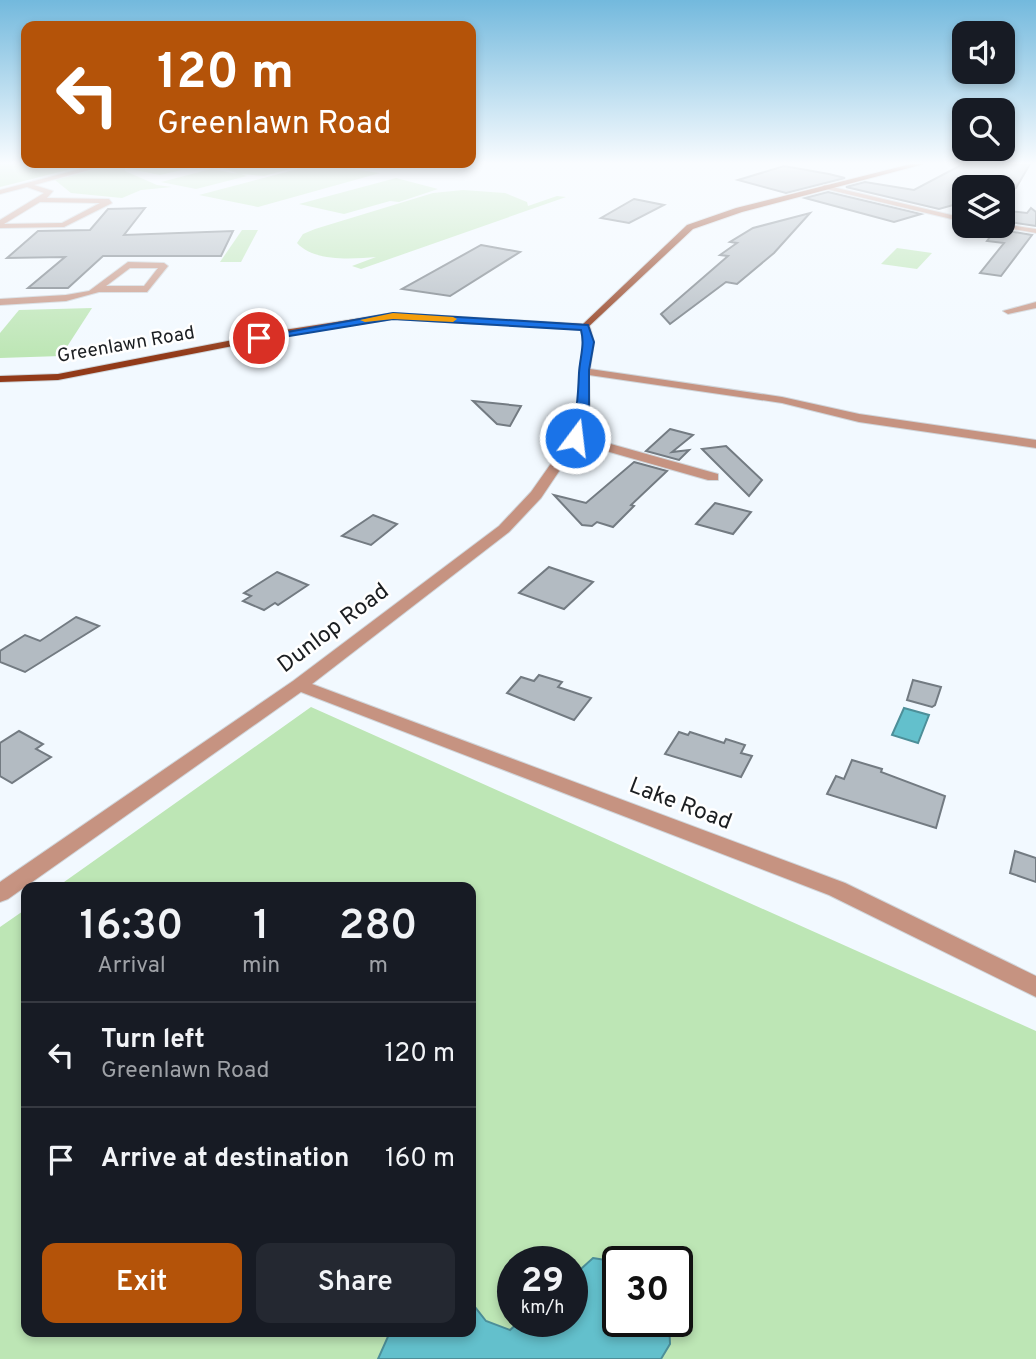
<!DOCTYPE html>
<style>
body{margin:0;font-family:Overpass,sans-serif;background:#242831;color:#f1f3f6;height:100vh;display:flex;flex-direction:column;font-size:26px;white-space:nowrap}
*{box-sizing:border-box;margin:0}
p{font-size:23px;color:#9ea1a6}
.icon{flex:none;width:38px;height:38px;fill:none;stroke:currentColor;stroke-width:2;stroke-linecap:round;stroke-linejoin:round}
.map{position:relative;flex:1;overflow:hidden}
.sheet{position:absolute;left:21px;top:882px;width:455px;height:455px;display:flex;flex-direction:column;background:#171b24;border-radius:14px;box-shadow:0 4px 10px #0003}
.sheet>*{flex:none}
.top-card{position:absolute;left:21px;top:21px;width:455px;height:147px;border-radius:14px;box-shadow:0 4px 10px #0003;background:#b45309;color:#fff;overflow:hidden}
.buttons{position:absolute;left:952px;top:21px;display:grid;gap:14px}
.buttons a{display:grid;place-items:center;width:63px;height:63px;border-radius:14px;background:#171b24;box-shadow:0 4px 10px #0003;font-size:35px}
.speed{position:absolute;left:497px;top:1246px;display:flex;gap:14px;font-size:35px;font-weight:700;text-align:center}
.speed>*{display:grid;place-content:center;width:91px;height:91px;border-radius:50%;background:#171b24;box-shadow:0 4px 10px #0003;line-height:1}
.speed small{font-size:18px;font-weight:400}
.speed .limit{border:4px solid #111;border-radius:10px;background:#fff;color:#111}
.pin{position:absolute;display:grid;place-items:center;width:60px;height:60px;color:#fff;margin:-30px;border:4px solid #fff;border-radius:50%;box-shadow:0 2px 7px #0007}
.me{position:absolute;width:77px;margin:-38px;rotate:15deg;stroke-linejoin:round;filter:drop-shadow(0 0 5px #0008)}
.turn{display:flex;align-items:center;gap:24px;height:147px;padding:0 21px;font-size:32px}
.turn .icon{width:91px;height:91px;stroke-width:2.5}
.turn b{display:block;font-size:49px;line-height:60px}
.eta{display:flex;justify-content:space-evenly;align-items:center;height:119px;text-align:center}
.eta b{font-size:42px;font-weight:600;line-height:49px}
.cta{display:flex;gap:14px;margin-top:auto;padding:14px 21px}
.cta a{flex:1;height:80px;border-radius:14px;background:#b45309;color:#fff;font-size:28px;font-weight:600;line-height:80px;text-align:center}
.cta a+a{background:#242831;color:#f1f3f6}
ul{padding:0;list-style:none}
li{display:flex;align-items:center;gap:21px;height:105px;padding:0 21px;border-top:2px solid #363941}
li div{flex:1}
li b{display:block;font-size:26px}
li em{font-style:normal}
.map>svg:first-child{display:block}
</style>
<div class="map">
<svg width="1036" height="1359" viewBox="0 0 1036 1359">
<rect width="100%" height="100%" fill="#f2f9ff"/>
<g fill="#bde6b5">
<path d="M 0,164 L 91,164 L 0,187 Z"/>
<path d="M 114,164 L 128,164 L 126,167 L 207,164 L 160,175 L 125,168 L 125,171 L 157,185 L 172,187 L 141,190 L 122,198 L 71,193 L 55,180 Z"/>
<path d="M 225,164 L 308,164 L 264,176 L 241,174 L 247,176 L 196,189 L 161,182 L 211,169 L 238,174 L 224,168 Z"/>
<path d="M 317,164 L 380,173 L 258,207 L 199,195 Z"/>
<path d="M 396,178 L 438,189 L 399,202 L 390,201 L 344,214 L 299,204 Z"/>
<path d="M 463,190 L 505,193 L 527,202 L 528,206 L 557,196 L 566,197 L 361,269 L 352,266 L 376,257 C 353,259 314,262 297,243 L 303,234 L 315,229 L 433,193 Z"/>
<path d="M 242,230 L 258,230 L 241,262 L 220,262 Z"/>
<path d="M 897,248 L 932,253 L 917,269 L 881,264 Z"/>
<path d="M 92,308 L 61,356 L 0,358 L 0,333 L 19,310 Z"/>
<path d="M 311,707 L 1036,1031 L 1036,1359 L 661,1359 L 670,1344 L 669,1321 L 677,1321 L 677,1262 L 618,1262 L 593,1259 L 572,1277 L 572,1262 L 513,1262 L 513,1321 L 520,1321 L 510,1330 L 486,1321 L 471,1302 L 471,887 L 57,887 Z"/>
<path d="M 26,909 L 26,1332 L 390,1332 L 378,1359 L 0,1359 L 0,927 Z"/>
</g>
<g fill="#63c0cc" stroke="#4d8f99" stroke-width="2">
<path d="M 904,708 L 929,715 L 918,743 L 892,735 Z"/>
<path d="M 593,1258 L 618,1262 L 618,1321 L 669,1321 L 670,1344 L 661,1359 L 378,1359 L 390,1332 L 471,1332 L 471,1302 L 486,1321 L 510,1330 L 520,1321 L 572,1321 L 572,1277 Z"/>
</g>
<g fill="#b3bbc2" stroke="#737b82" stroke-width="2">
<path d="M 963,164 L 1030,164 L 1016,188 L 1003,192 L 1003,187 L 964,187 L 964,202 L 939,209 L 846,187 L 865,182 L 914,190 Z"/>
<path d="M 784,166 L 829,174 L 845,178 L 786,193 L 738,180 Z"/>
<path d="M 828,192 L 921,214 L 894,222 L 805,198 Z"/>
<path d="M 634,199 L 664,205 L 629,223 L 601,218 Z"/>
<path d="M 145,208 L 124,235 L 233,231 L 221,256 L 103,256 L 68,288 L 28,288 L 65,257 L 7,258 L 38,231 L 90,230 L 108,209 Z"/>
<path d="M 1031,208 L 1036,212 L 1036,226 L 1003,221 L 1008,211 L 1027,213 Z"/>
<path d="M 810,213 L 774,253 L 737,284 L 726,282 L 670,324 L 661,314 L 728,256 L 720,255 L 737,243 L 730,242 L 753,228 Z"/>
<path d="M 996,229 L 1032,235 L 1001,276 L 980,273 L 1004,243 L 987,241 Z"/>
<path d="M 481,245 L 520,252 L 450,296 L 402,289 Z"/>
<path d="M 473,401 L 521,406 L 510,426 L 497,424 Z"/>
<path d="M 670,429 L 693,435 L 672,452 L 689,450 L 679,460 L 646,451 Z"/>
<path d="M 726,446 L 762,480 L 749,496 L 702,449 Z"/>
<path d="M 634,462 L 667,471 L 631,505 L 634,506 L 613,527 L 597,522 L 592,526 L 582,525 L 554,495 L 586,503 Z"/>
<path d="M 715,503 L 751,512 L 733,534 L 696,524 Z"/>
<path d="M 373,515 L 397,524 L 371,545 L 342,536 Z"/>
<path d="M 549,567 L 593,582 L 564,609 L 519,593 Z"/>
<path d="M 277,572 L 308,585 L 278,605 L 275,603 L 264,610 L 243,601 L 251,596 L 244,593 Z"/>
<path d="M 76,617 L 99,626 L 25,672 L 0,662 L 0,651 L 25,635 L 40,641 Z"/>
<path d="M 539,675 L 562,682 L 558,687 L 591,698 L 574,720 L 507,693 L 521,677 L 534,681 Z"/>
<path d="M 913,680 L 941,687 L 935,705 L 932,707 L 907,700 Z"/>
<path d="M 19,731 L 43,744 L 36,749 L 51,757 L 12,783 L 0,776 L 0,743 Z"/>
<path d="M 679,732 L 688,735 L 690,732 L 724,743 L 726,739 L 745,745 L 741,753 L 752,756 L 741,777 L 665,754 Z"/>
<path d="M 852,760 L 882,769 L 881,772 L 945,796 L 936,828 L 827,794 L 836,776 L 844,779 Z"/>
<path d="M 1015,851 L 1036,858 L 1036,882 L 1010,873 Z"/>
</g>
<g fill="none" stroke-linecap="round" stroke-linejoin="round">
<g stroke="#d0d6db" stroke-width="2">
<g id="minor">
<path d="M 99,164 L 111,164 L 34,185 L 53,191 L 47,198 L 109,199 L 112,203 L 64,227 L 0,228 L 0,220 L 44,193 L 27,187 L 0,194 L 0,190 ZM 40,202 L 100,203 L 62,223 L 4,224 Z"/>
<path d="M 824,185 L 964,218 L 964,222 L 822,188 Z"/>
<path d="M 1003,224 L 1036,229 L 1036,233 L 995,226 Z"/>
<path d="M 128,262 L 164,263 L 168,266 L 147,292 L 99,292 L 66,301 L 0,305 L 0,299 L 66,295 L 89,291 ZM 130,268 L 158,268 L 144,286 L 106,286 Z"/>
<path d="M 1036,302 L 1036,308 L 1008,314 L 1003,311 Z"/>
<path d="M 585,324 L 590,327 L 594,342 L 590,369 L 782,397 L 859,414 L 1036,440 L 1036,448 L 859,422 L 782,403 L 589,375 L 590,409 L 582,436 L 718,474 L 718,480 L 708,480 L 578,443 L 541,498 L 509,532 L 312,684 L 845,883 L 1036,976 L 1036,997 L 829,895 L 301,692 L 8,899 L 0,902 L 0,882 L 293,681 L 499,526 L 531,492 L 569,438 L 578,409 L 579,371 L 584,342 L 580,327 Z"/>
</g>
</g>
<g stroke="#d0d6db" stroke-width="2">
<path id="major" d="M 911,164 L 924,164 L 742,212 L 693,229 L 585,330 L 393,319 L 284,336 L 58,380 L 0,382 L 0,376 L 58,374 L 284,330 L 393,313 L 583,324 L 687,225 L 736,208 Z"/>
</g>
<use href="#minor" fill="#c69381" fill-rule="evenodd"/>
<use href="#major" fill="#923a19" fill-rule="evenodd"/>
</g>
<linearGradient id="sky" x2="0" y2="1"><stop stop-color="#73b9dd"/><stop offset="0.46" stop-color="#f9fcff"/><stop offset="1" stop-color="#f9fcff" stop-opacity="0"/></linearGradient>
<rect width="1036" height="355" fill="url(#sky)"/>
<path fill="#1a73e8" stroke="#114b97" stroke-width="2" d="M 393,313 L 588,325 L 594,342 L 589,370 L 589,409 L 580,438 L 575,441 L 569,438 C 577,414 578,398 579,373 C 580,357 585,345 581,330 L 393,319 L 259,341 L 254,338 Z"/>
<path fill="#f59e0b" d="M 393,313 L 453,317 L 457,319 L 453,322 L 393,319 L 365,322 L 360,320 Z"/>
<g text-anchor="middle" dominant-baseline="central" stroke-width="5" stroke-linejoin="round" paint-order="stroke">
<g font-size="19" fill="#1b1e21" stroke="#fff">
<text transform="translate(126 345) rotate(-10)">Greenlawn Road</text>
</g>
<g font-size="23" fill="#1b1e21" stroke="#fff">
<text transform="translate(334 629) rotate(-37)">Dunlop Road</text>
<text transform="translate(680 805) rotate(21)">Lake Road</text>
</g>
</g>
</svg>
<div class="buttons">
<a><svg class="icon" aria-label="sound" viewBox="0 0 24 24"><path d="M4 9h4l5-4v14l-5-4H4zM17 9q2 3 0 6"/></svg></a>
<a><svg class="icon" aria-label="search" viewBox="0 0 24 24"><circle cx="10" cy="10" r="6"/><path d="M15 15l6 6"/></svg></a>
<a><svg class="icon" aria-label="layers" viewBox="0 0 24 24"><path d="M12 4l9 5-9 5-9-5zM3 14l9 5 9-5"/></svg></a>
</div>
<div class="speed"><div>29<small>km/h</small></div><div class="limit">30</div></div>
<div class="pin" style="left:259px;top:338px;background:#d93025"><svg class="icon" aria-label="arrive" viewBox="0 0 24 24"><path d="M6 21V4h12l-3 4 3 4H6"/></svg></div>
<svg class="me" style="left:575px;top:438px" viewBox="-20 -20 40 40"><circle r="17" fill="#1a73e8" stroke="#fff" stroke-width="3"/><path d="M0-11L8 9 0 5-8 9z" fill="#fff"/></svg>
<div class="top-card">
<div class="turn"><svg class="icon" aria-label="left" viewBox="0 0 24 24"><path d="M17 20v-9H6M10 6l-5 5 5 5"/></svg><div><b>120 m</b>Greenlawn Road</div></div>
</div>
<section class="sheet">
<div class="eta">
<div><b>16:30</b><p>Arrival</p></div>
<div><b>1</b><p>min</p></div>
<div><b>280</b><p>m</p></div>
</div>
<ul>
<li><svg class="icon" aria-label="left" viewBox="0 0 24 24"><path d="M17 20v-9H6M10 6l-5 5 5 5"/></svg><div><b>Turn left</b><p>Greenlawn Road</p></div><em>120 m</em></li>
<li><svg class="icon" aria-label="arrive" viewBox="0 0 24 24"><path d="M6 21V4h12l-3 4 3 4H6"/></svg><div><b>Arrive at destination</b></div><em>160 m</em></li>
</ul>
<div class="cta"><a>Exit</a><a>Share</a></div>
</section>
</div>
